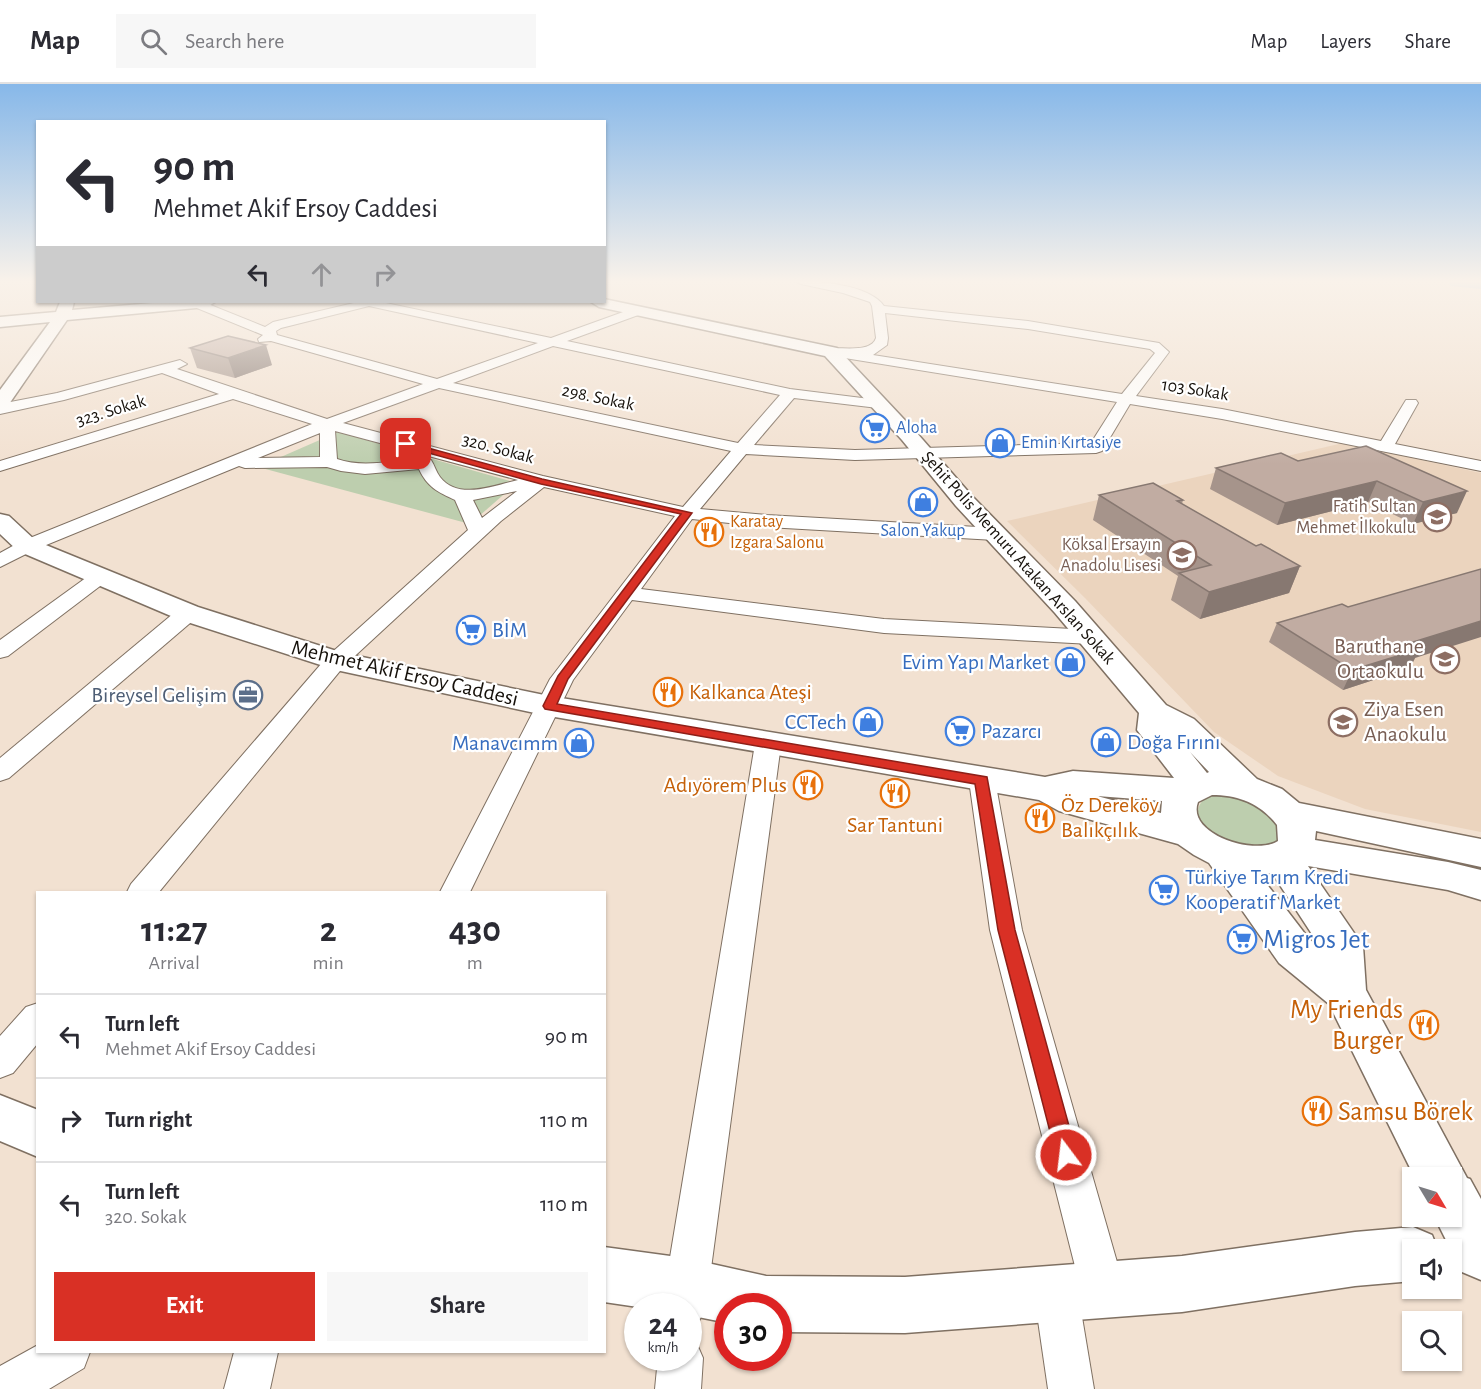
<!DOCTYPE html>
<meta charset="utf-8">
<style>
body{margin:0;font-family:"Alegreya Sans",sans-serif;background:#f7f7f7;color:#2b2b33;height:100vh;display:flex;flex-direction:column;font-size:22px;white-space:nowrap}
*{box-sizing:border-box;margin:0}
p{font-size:20px;color:#7c7c81}
.icon{flex:none;width:33px;height:33px;fill:none;stroke:currentColor;stroke-width:2;stroke-linecap:round;stroke-linejoin:round}
.map{position:relative;flex:1;overflow:hidden}
.side{position:absolute;left:36px;top:807px;width:570px;height:462px;display:flex;flex-direction:column;background:#fff;border-radius:0px;box-shadow:0 2px 4px #0004}
.side>*{flex:none}
.top-card{position:absolute;left:36px;top:36px;width:570px;height:183px;border-radius:0px;box-shadow:0 2px 4px #0004;background:#fff;color:#2b2b33;overflow:hidden}
.needle{width:39px;rotate:128deg}
.fabs{position:absolute;left:1402px;top:1083px;display:grid;gap:12px}
.fabs a{display:grid;place-items:center;width:60px;height:60px;border-radius:0px;background:#fff;box-shadow:0 2px 4px #0004;font-size:30px}
.speed{position:absolute;left:624px;top:1209px;display:flex;gap:12px;font-size:30px;font-weight:700;text-align:center}
.speed>*{display:grid;place-content:center;width:78px;height:78px;border-radius:50%;background:#fff;box-shadow:0 2px 4px #0004;line-height:1}
.speed small{font-size:15px;font-weight:400}
.speed .limit{border:9px solid #d22;background:#fff;color:#111}
.pin{position:absolute;display:grid;place-items:center;width:51px;height:51px;color:#fff;margin:-26px;border-radius:12px;box-shadow:0 3px 9px #0006}
.me{position:absolute;width:66px;margin:-33px;rotate:345deg;stroke-linejoin:round;filter:drop-shadow(0 0 4px #0008)}
.turn{display:flex;align-items:center;gap:21px;height:126px;padding:0 18px;font-size:27px}
.turn .icon{width:78px;height:78px;stroke-width:2.5}
.turn b{display:block;font-size:42px;line-height:51px}
.lanes{display:flex;align-items:center;height:57px;padding:0 18px;background:#0003;justify-content:center;gap:30px;direction:ltr}
.lanes .off{opacity:.35}
.eta{display:flex;justify-content:space-evenly;align-items:center;height:102px;text-align:center}
.eta b{font-size:36px;font-weight:700;line-height:42px}
.action{display:flex;gap:12px;margin-top:auto;padding:12px 18px}
.action a{flex:1;height:69px;border-radius:0px;background:#d93025;color:#fff;font-size:24px;font-weight:700;line-height:69px;text-align:center}
.action a+a{background:#f7f7f7;color:#2b2b33}
ul{padding:0;list-style:none}
li{display:flex;align-items:center;gap:18px;height:84px;padding:0 18px;border-top:2px solid #e1e1e2}
li div{flex:1}
li b{display:block;font-size:22px}
li em{font-style:normal}
header{display:flex;align-items:center;gap:36px;box-sizing:border-box;height:84px;padding:0 30px;background:#fff;border-bottom:2px solid #e1e1e2}
header strong{font-size:28px}
nav{display:flex;gap:33px;margin-inline-start:auto;font-size:21px}
.search{width:420px;height:54px;background:#f7f7f7;display:flex;align-items:center;gap:15px;box-sizing:border-box;padding:0 21px;border-radius:0px;color:#7c7c81;font-size:22px}
.map>svg:first-child{display:block}
</style>
<header>
<strong>Map</strong>
<div class="search"><svg class="icon" aria-label="search" viewBox="0 0 24 24"><circle cx="10" cy="10" r="6"/><path d="M15 15l6 6"/></svg>Search here</div>
<nav><a>Map</a><a>Layers</a><a>Share</a></nav>
</header>
<div class="map">
<svg width="1481" height="1305" viewBox="0 0 1481 1305">
<rect width="100%" height="100%" fill="#f2e1d1"/>
<path fill="#ebd4be" d="M 1343,359 L 1481,389 L 1481,748 L 1365,725 L 1278,692 L 1214,648 L 1085,514 L 1007,437 Z"/>
<g fill="#bdceae">
<path d="M 338,348 L 517,399 L 470,440 L 258,383 Z"/>
<path d="M 1212,710 L 1253,714 L 1282,740 L 1278,757 C 1242,777 1167,733 1212,710 Z"/>
</g>
<g fill="none" stroke-linecap="round" stroke-linejoin="round">
<path fill="#96beea" fill-rule="evenodd" d="M 1448,197 L 1481,197 L 1481,205 L 1451,202 Z"/>
<g stroke="#7f7062" stroke-width="2">
<g id="street">
<path d="M 795,197 C 820,197 870,201 884,222 L 1028,237 L 1159,259 L 1169,268 L 1136,312 L 1222,325 L 1381,357 L 1406,316 L 1416,316 L 1418,319 L 1395,360 L 1481,377 L 1481,387 L 1222,335 L 1130,320 L 1102,367 L 1096,369 L 855,376 L 746,370 L 700,425 L 767,431 L 995,444 L 1002,446 L 1005,450 L 1002,454 L 995,456 L 767,443 L 692,435 L 641,505 L 884,535 L 1091,546 L 1099,548 L 1102,553 L 1099,558 L 1091,560 L 884,549 L 632,516 L 573,596 L 470,808 L 440,808 L 550,595 L 675,432 L 544,403 L 501,437 L 344,582 L 159,808 L 127,808 L 131,800 L 328,572 L 468,446 L 455,416 C 438,408 427,403 419,385 L 365,390 L 341,387 L 327,383 L 245,384 L 239,382 L 34,466 L 0,483 L 0,469 L 20,458 L 312,340 L 233,315 L 0,387 L 0,377 L 219,310 L 162,289 L 64,316 L 0,330 L 0,320 L 57,309 L 180,276 L 187,280 L 177,285 L 327,335 L 423,300 L 271,257 L 259,258 L 258,255 L 263,251 L 192,222 L 191,218 L 203,218 L 265,243 L 273,238 L 358,218 L 381,218 L 551,254 L 637,223 L 641,224 L 641,230 L 567,257 L 790,305 L 878,316 L 885,320 L 878,324 L 794,314 L 754,361 L 855,366 L 1091,359 L 1117,318 L 826,271 L 824,268 L 826,265 C 839,262 871,270 876,254 L 872,222 L 870,218 L 843,209 L 801,200 ZM 369,222 L 538,259 L 437,295 L 277,251 L 276,247 L 281,244 ZM 885,229 L 1028,245 L 1150,265 L 1155,269 L 1122,310 L 873,271 L 887,261 L 888,254 ZM 553,262 L 780,311 L 738,359 L 453,299 ZM 439,304 L 731,367 L 683,423 L 543,392 L 343,339 ZM 335,347 L 518,396 C 495,401 458,417 440,393 C 436,388 435,382 431,376 L 425,375 C 396,375 365,385 337,375 ZM 320,349 L 320,373 L 258,374 ZM 517,407 L 482,434 L 473,416 Z"/>
<path d="M 101,486 L 108,488 L 111,492 L 108,496 L 8,572 L 0,574 L 0,556 L 94,488 Z"/>
<path d="M 188,523 L 196,524 L 199,529 L 196,534 L 9,694 L 0,697 L 0,674 L 180,524 Z"/>
<path d="M 768,652 L 777,654 L 781,660 L 706,1222 L 699,1237 L 688,1242 L 688,1222 L 662,1222 L 755,660 L 759,654 Z"/>
<path d="M 982,687 L 992,690 L 995,696 L 1022,846 L 1125,1206 L 1118,1221 L 1103,1228 L 1088,1221 L 1081,1206 L 990,846 L 969,696 L 972,690 Z"/>
<path d="M 38,919 L 38,959 L 13,989 L 0,994 L 0,952 L 26,923 Z"/>
<path d="M 1056,1187 L 1071,1194 L 1078,1209 L 1094,1305 L 1048,1305 L 1034,1209 L 1041,1194 Z"/>
<path d="M 688,1255 L 696,1258 L 703,1274 L 701,1305 L 655,1305 L 658,1274 L 688,1274 Z"/>
<path d="M 38,1261 L 38,1268 L 90,1268 L 84,1284 L 49,1305 L 0,1305 L 0,1282 Z"/>
<path d="M 234,1268 L 278,1268 L 270,1305 L 224,1305 Z"/>
</g>
</g>
<g stroke="#7f7062" stroke-width="3">
<g id="secondary">
<path d="M 604,215 L 837,264 L 916,348 L 972,412 L 1075,517 L 1166,621 L 1194,635 L 1257,695 L 1282,705 L 1299,719 L 1481,755 L 1481,783 L 1316,747 L 1315,756 L 1448,778 L 1481,786 L 1481,816 L 1448,806 L 1308,782 L 1363,862 L 1366,906 L 1467,1094 L 1470,1095 L 1481,1115 L 1481,1196 L 1462,1188 L 1434,1132 L 1452,1132 L 1452,1094 L 1415,1094 L 1329,920 L 1279,879 L 1209,779 L 1194,771 L 1178,760 L 1059,727 L 1039,716 L 549,632 L 336,586 L 178,535 L 18,467 L 0,450 L 0,430 L 9,432 L 36,457 L 198,523 L 343,569 L 549,612 L 1045,693 L 1073,687 L 1174,694 L 1137,646 L 1139,629 L 1055,529 L 956,422 L 902,356 L 825,272 L 599,223 L 591,218 L 604,218 ZM 1190,668 L 1209,688 L 1207,689 ZM 1212,711 C 1238,711 1260,719 1277,741 L 1278,757 C 1255,772 1186,750 1198,718 ZM 1097,712 L 1162,717 L 1161,729 ZM 1272,789 L 1321,864 L 1321,865 L 1309,855 L 1259,790 Z"/>
<path d="M 60,218 L 74,218 L 72,226 L 164,218 L 215,218 L 207,223 L 67,236 L 7,323 L 0,325 L 0,306 L 50,238 L 0,243 L 0,233 L 56,228 Z"/>
<path d="M 0,1011 L 38,1026 L 38,1073 L 0,1057 Z"/>
<path d="M 1413,1143 L 1432,1151 L 1438,1166 L 1413,1166 L 1413,1197 L 1355,1202 L 1182,1228 L 905,1249 L 778,1248 L 778,1222 L 728,1222 L 728,1239 L 688,1231 L 688,1222 L 638,1223 L 604,1218 L 604,1163 L 685,1174 L 766,1192 L 905,1193 L 1182,1172 L 1355,1148 Z"/>
</g>
</g>
<use href="#street" fill="#fff" fill-rule="evenodd"/>
<use href="#secondary" fill="#fff" fill-rule="evenodd"/>
</g>
<g fill="#a6948b">
<path d="M 190,264 L 272,281 L 235,294 L 197,284 Z"/>
<path d="M 1366,362 L 1457,429 L 1413,440 L 1368,418 L 1277,441 L 1210,405 L 1216,384 L 1298,377 Z"/>
<path d="M 1099,411 L 1183,416 L 1182,420 L 1256,462 L 1300,482 L 1289,509 L 1200,535 L 1171,516 L 1178,492 L 1093,436 Z"/>
<path d="M 1277,539 L 1415,574 L 1410,584 L 1343,606 L 1269,558 Z"/>
</g>
<g fill="#877871">
<path d="M 266,261 L 272,281 L 235,294 L 228,274 Z"/>
<path d="M 1377,397 L 1368,418 L 1277,441 L 1285,419 Z"/>
<path d="M 1467,407 L 1457,429 L 1413,440 L 1423,418 Z"/>
<path d="M 1300,482 L 1289,509 L 1200,535 L 1209,508 Z"/>
<path d="M 1481,537 L 1481,553 L 1415,574 L 1410,584 L 1343,606 L 1352,586 L 1410,559 Z"/>
</g>
<g fill="#c1aca2" stroke="#877871" stroke-width="1.5">
<path d="M 228,252 L 266,261 L 228,274 L 190,264 Z"/>
<path d="M 1366,362 L 1467,407 L 1423,418 L 1377,397 L 1285,419 L 1216,384 L 1281,369 L 1298,377 Z"/>
<path d="M 1153,399 L 1183,416 L 1177,417 L 1256,462 L 1261,460 L 1300,482 L 1209,508 L 1179,489 L 1211,481 L 1099,411 Z"/>
<path d="M 1481,485 L 1481,537 L 1410,559 L 1420,565 L 1352,586 L 1277,539 L 1342,520 L 1348,523 Z"/>
</g>
<linearGradient id="sky" x2="0" y2="1"><stop stop-color="#87b8e9"/><stop offset="0.52" stop-color="#f9f2ea"/><stop offset="1" stop-color="#f9f2ea" stop-opacity="0"/></linearGradient>
<rect width="1481" height="380" fill="url(#sky)"/>
<path fill="#d93025" stroke="#8d1f18" stroke-width="1.5" d="M 406,358 L 542,395 L 692,429 L 568,595 L 557,620 L 987,693 L 1015,846 L 1077,1071 L 1074,1078 L 1066,1081 L 1059,1078 L 1056,1071 L 998,846 L 975,700 L 545,625 L 543,622 L 558,592 L 681,430 L 541,400 L 403,362 L 403,359 Z"/>
<defs>
<g id="supermarket-ring" transform="scale(1.5)"><circle r="9.5" fill="#fff" stroke="#3f7fe0" stroke-width="1.5"/><path d="M-6-5.5h2.5l.6 2H6L4.5 2H-2.5L-4.4-4H-6ZM-1.5 3.2a1.3 1.3 0 1 0 .1 0ZM3 3.2a1.3 1.3 0 1 0 .1 0Z" fill="#3f7fe0"/></g>
<g id="shop-ring" transform="scale(1.5)"><circle r="9.5" fill="#fff" stroke="#3f7fe0" stroke-width="1.5"/><path d="M-5-2.5h2.3a2.7 3.5 0 0 1 5.4 0H5L5.5 6h-11ZM-1.5-2.5h3a1.5 2.3 0 0 0-3 0Z" fill="#3f7fe0"/></g>
<g id="school-ring" transform="scale(1.5)"><circle r="9.5" fill="#fff" stroke="#8d6e63" stroke-width="1.5"/><path d="M0-5L7-2L0 1L-7-2ZM-4 1L0 2.5L4 1V4Q0 6-4 4Z" fill="#8d6e63"/></g>
<g id="restaurant-ring" transform="scale(1.5)"><circle r="9.5" fill="#fff" stroke="#e8710a" stroke-width="1.5"/><path d="M-5-6h1v4h1v-4h1v4h1v-4h1v5L-1.5 .5V6h-2V.5L-5-1ZM5-6V6H3V1.5H1.5Q1.5-4 5-6Z" fill="#e8710a"/></g>
<g id="office-ring" transform="scale(1.5)"><circle r="9.5" fill="#fff" stroke="#5c6f8a" stroke-width="1.5"/><path d="M-6-3h4V-5.5h4V-3h4V5H-6ZM-1-4.5V-3h2v-1.5ZM-6 0V1H6V0Z" fill="#5c6f8a"/></g>
</defs>
<g fill-rule="evenodd">
<use href="#supermarket-ring" x="875" y="344"/>
<use href="#shop-ring" x="1000" y="359"/>
<use href="#shop-ring" x="923" y="418"/>
<use href="#school-ring" x="1437" y="433"/>
<use href="#restaurant-ring" x="709" y="448"/>
<use href="#school-ring" x="1182" y="471"/>
<use href="#supermarket-ring" x="471" y="546"/>
<use href="#school-ring" x="1445" y="575"/>
<use href="#shop-ring" x="1070" y="578"/>
<use href="#restaurant-ring" x="668" y="608"/>
<use href="#office-ring" x="248" y="611"/>
<use href="#shop-ring" x="868" y="638"/>
<use href="#school-ring" x="1343" y="638"/>
<use href="#supermarket-ring" x="960" y="647"/>
<use href="#shop-ring" x="1106" y="658"/>
<use href="#shop-ring" x="579" y="659"/>
<use href="#restaurant-ring" x="808" y="701"/>
<use href="#restaurant-ring" x="895" y="709"/>
<use href="#restaurant-ring" x="1040" y="734"/>
<use href="#supermarket-ring" x="1164" y="806"/>
<use href="#supermarket-ring" x="1242" y="855"/>
<use href="#restaurant-ring" x="1424" y="941"/>
<use href="#restaurant-ring" x="1317" y="1027"/>
</g>
<g text-anchor="middle" dominant-baseline="central" stroke-width="4.5" stroke-linejoin="round" paint-order="stroke">
<g font-size="18" fill="#16110b" stroke="#fff">
<text transform="translate(1195 306) rotate(9)">103 Sokak</text>
<text transform="translate(598 314) rotate(12)">298. Sokak</text>
<text transform="translate(111 327) rotate(-17)">323. Sokak</text>
<text transform="translate(498 365) rotate(15)">320. Sokak</text>
<text transform="translate(1018 474) rotate(48)">Şehit Polis Memuru Atakan Arslan Sokak</text>
</g>
<g font-size="18" fill="#366cbe" stroke="#fff" text-anchor="start">
<text x="896" y="344">Aloha</text>
<text x="1021" y="359">Emin Kırtasiye</text>
<text x="923" y="447" text-anchor="middle">Salon Yakup</text>
</g>
<g font-size="18" fill="#785e54" stroke="#fff" text-anchor="end">
<text x="1416" y="423">Fatih Sultan<tspan x="1416" dy="21">Mehmet İlkokulu</tspan></text>
<text x="1161" y="461">Köksal Ersayın<tspan x="1161" dy="21">Anadolu Lisesi</tspan></text>
</g>
<g font-size="18" fill="#c56008" stroke="#fff" text-anchor="start">
<text x="730" y="438">Karatay<tspan x="730" dy="21">Izgara Salonu</tspan></text>
</g>
<g font-size="22" fill="#366cbe" stroke="#fff" text-anchor="start">
<text x="492" y="546">BİM</text>
<text x="1049" y="578" text-anchor="end">Evim Yapı Market</text>
<text x="847" y="638" text-anchor="end">CCTech</text>
<text x="981" y="647">Pazarcı</text>
<text x="1127" y="658">Doğa Fırını</text>
<text x="558" y="659" text-anchor="end">Manavcımm</text>
<text x="1185" y="793">Türkiye Tarım Kredi<tspan x="1185" dy="25">Kooperatif Market</tspan></text>
</g>
<g font-size="22" fill="#785e54" stroke="#fff" text-anchor="end">
<text x="1424" y="562">Baruthane<tspan x="1424" dy="25">Ortaokulu</tspan></text>
<text x="1364" y="625" text-anchor="start">Ziya Esen<tspan x="1364" dy="25">Anaokulu</tspan></text>
</g>
<g font-size="22" fill="#16110b" stroke="#fff">
<text transform="translate(405 589) rotate(13)">Mehmet Akif Ersoy Caddesi</text>
</g>
<g font-size="22" fill="#c56008" stroke="#fff" text-anchor="start">
<text x="689" y="608">Kalkanca Ateşi</text>
<text x="787" y="701" text-anchor="end">Adıyörem Plus</text>
<text x="1061" y="721">Öz Dereköy<tspan x="1061" dy="25">Balıkçılık</tspan></text>
<text x="895" y="741" text-anchor="middle">Sar Tantuni</text>
</g>
<g font-size="22" fill="#4e5e75" stroke="#fff" text-anchor="end">
<text x="227" y="611">Bireysel Gelişim</text>
</g>
<g font-size="27" fill="#366cbe" stroke="#fff" text-anchor="start">
<text x="1263" y="855">Migros Jet</text>
</g>
<g font-size="27" fill="#c56008" stroke="#fff" text-anchor="end">
<text x="1403" y="925">My Friends<tspan x="1403" dy="31">Burger</tspan></text>
<text x="1338" y="1027" text-anchor="start">Samsu Börek</text>
</g>
</g>
</svg>
<div class="fabs">
<a><svg class="needle" viewBox="-14 -14 28 28"><path d="M0-13l5 13h-10z" fill="#e53935"/><path d="M0 13l5-13h-10z" fill="#7c7c81"/></svg></a>
<a><svg class="icon" aria-label="sound" viewBox="0 0 24 24"><path d="M4 9h4l5-4v14l-5-4H4zM17 9q2 3 0 6"/></svg></a>
<a><svg class="icon" aria-label="search" viewBox="0 0 24 24"><circle cx="10" cy="10" r="6"/><path d="M15 15l6 6"/></svg></a>
</div>
<div class="speed"><div>24<small>km/h</small></div><div class="limit">30</div></div>
<div class="pin" style="left:406px;top:360px;background:#d93025"><svg class="icon" aria-label="arrive" viewBox="0 0 24 24"><path d="M6 21V4h12l-3 4 3 4H6"/></svg></div>
<svg class="me" style="left:1066px;top:1071px" viewBox="-20 -20 40 40"><circle r="17" fill="#d93025" stroke="#fff" stroke-width="3"/><path d="M0-11L8 9 0 5-8 9z" fill="#fff"/></svg>
<div class="top-card">
<div class="turn"><svg class="icon" aria-label="left" viewBox="0 0 24 24"><path d="M17 20v-9H6M10 6l-5 5 5 5"/></svg><div><b>90 m</b>Mehmet Akif Ersoy Caddesi</div></div>
<div class="lanes"><svg class="icon" aria-label="left" viewBox="0 0 24 24"><path d="M17 20v-9H6M10 6l-5 5 5 5"/></svg><svg class="icon off" aria-label="ahead" viewBox="0 0 24 24"><path d="M12 20V5M6 11l6-6 6 6"/></svg><svg class="icon off" aria-label="right" viewBox="0 0 24 24"><path d="M7 20v-9h11M14 6l5 5-5 5"/></svg></div>
</div>
<section class="side">
<div class="eta">
<div><b>11:27</b><p>Arrival</p></div>
<div><b>2</b><p>min</p></div>
<div><b>430</b><p>m</p></div>
</div>
<ul>
<li><svg class="icon" aria-label="left" viewBox="0 0 24 24"><path d="M17 20v-9H6M10 6l-5 5 5 5"/></svg><div><b>Turn left</b><p>Mehmet Akif Ersoy Caddesi</p></div><em>90 m</em></li>
<li><svg class="icon" aria-label="right" viewBox="0 0 24 24"><path d="M7 20v-9h11M14 6l5 5-5 5"/></svg><div><b>Turn right</b></div><em>110 m</em></li>
<li><svg class="icon" aria-label="left" viewBox="0 0 24 24"><path d="M17 20v-9H6M10 6l-5 5 5 5"/></svg><div><b>Turn left</b><p>320. Sokak</p></div><em>110 m</em></li>
</ul>
<div class="action"><a>Exit</a><a>Share</a></div>
</section>
</div>
